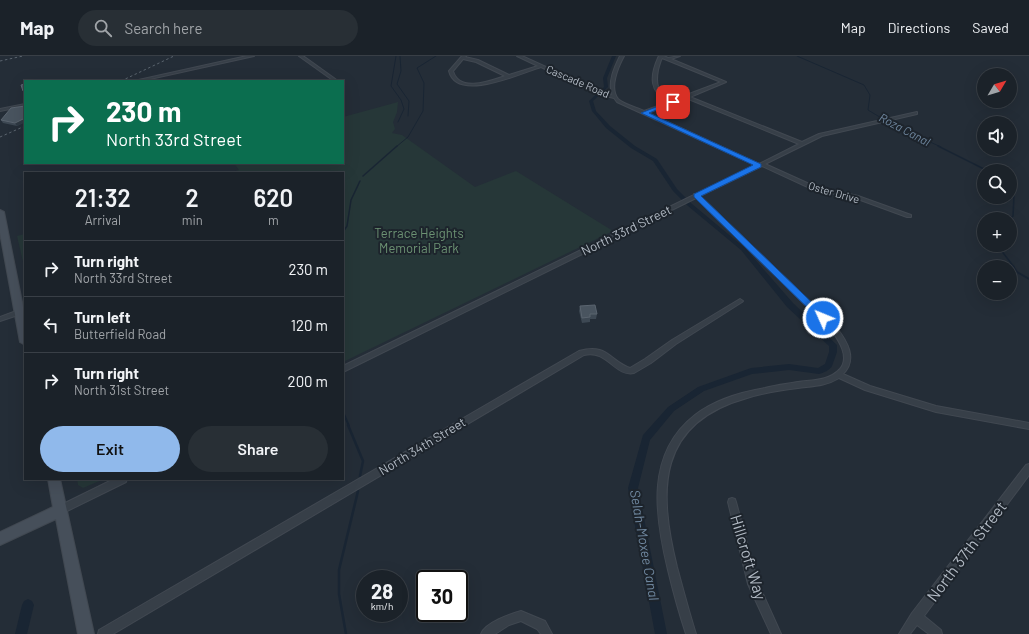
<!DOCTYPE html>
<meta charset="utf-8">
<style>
body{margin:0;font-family:Barlow,sans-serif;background:#282f35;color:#f1f3f6;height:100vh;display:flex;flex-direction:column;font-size:15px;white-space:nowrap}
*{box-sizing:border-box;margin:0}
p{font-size:13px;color:#a0a4a8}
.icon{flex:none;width:22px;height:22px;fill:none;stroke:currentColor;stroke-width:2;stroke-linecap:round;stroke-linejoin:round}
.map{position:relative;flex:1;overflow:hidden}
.side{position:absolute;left:24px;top:116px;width:320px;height:308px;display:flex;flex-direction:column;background:#1b2229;border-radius:0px;box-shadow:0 4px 16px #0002,0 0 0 1px #393f46}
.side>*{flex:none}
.guide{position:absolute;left:24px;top:24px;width:320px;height:84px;border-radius:0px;box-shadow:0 4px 16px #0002,0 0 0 1px #393f46;background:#0b6e4f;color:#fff;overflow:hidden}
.needle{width:26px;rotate:52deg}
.tools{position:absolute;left:977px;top:12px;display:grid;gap:8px}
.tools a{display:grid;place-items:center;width:40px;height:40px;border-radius:50%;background:#1b2229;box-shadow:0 4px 16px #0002,0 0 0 1px #393f46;font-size:20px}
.speed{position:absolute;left:356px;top:514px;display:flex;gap:8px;font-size:20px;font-weight:700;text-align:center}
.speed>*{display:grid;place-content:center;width:52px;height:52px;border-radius:50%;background:#1b2229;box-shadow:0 4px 16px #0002,0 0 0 1px #393f46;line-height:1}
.speed small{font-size:10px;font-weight:400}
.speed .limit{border:2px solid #111;border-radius:6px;background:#fff;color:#111}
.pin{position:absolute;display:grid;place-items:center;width:34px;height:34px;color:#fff;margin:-17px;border-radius:8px;box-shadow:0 2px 6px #0006}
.me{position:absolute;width:44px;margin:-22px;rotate:314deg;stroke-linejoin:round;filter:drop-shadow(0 0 3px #0008)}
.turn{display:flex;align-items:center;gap:14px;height:84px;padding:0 16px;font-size:18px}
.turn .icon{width:52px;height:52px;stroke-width:2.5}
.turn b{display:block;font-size:28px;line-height:34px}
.eta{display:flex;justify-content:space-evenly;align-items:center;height:68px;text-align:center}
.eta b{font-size:24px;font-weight:600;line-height:28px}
.cta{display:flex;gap:8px;margin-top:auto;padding:8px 16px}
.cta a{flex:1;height:46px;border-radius:24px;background:#90b9eb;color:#111;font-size:16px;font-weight:600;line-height:46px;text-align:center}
.cta a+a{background:#282f35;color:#f1f3f6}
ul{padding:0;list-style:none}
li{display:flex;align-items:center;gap:12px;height:56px;padding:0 16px;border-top:1px solid #393f46}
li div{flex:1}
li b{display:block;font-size:15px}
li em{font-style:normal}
header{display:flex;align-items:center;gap:24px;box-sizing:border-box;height:56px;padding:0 20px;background:#1b2229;border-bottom:1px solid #393f46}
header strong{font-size:19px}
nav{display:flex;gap:22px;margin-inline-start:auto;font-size:14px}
.search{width:280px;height:36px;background:#282f35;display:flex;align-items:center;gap:10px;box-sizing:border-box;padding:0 14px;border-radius:22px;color:#a0a4a8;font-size:15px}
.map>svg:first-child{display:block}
</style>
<header>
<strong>Map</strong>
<div class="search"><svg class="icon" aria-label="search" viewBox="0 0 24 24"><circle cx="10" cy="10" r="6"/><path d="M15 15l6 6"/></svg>Search here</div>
<nav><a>Map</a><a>Directions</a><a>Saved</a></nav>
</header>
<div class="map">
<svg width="1029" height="578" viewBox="0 0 1029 578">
<rect width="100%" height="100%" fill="#242d37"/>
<g fill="#263738">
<path d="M 398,46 L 397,56 L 393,66 L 395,73 L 392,77 L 402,79 L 475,131 L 516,115 L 613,175 L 343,306 L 343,117 L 229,117 L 239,114 L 234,107 L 343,107 L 343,61 Z"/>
<path d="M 25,178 L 25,214 L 17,180 Z"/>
<path d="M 77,423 L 104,423 L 83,432 L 78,429 Z"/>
</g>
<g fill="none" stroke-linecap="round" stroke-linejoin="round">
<g stroke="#192533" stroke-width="1">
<path d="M 396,0 L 391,30 L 401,44 L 404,53 L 398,66"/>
<path d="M 400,0 L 401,15 L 397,28 L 409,45 L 408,60"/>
<path d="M 797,0 L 864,29 L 870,39 L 868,54 L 893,69 L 941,91"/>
<path d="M 396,91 L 408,81 L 423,55 L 424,27 L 417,12 L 436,0"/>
</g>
<g stroke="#192533" stroke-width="1.5">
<path d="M 938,90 L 988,115"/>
<path d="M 363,120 L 397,90"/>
<path d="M 1010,135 L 1014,139 L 1013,160 L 1010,163"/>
<path d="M 343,176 L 347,170 L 351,144 L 360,125"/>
<path d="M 997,189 L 1014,211"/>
</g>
<g stroke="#192533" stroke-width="2">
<path d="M 1013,210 L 1017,216 L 1029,223"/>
<path d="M 343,356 L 349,370"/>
</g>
<g stroke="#192533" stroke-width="2.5">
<path d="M 348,369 L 363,405 L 360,420"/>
<path d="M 346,578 L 339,538 L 339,514 L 358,435"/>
</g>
<g fill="#192533" fill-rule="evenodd">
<path d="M 612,0 L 616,0 L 607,22 L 608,31 L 593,45 L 596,55 L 610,70 L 635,90 L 657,103 L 677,133 L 692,148 L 745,192 L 793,247 L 837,289 L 837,296 L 832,310 C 830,314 823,317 819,318 L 789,314 L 752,318 L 704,335 L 674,355 L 650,384 L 638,432 L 667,578 L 655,578 L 628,432 L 643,379 L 668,351 L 698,331 L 751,312 L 789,308 L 818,312 L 825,308 L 829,296 L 829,290 L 787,251 L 741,194 L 688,150 L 673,135 L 653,105 L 631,92 L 606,72 L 592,55 L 589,45 L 604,31 L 603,22 Z"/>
<path d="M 28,543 L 32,545 L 34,549 L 27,578 L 15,578 L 22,549 L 24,545 Z"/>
</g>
<g stroke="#414851" stroke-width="2">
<g id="street">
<path d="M 247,0 L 254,0 L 141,25 L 134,25 Z"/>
<path d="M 299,0 L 303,0 L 338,25 L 334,25 Z"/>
<path d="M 462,0 L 466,0 L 465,1 L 478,4 L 509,19 L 538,10 L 517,0 L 522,0 L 603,37 L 612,39 C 608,26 614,12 620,0 L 624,0 C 618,11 609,32 618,43 C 623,48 638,52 644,55 L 669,46 C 649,36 650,20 658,2 L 659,0 L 664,0 L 668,2 L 680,0 L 671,3 L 726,26 L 690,41 L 802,86 L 819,78 L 917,56 L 917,58 L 822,80 L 765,108 L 816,131 L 858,140 L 911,159 L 911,161 L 907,161 L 855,142 L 812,133 L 762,110 L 700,140 L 836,271 C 847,285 858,303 843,318 L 870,330 L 936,350 L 1029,367 L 1029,373 L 936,356 L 865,334 L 839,322 C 826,330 812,330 798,332 C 781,334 763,337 747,342 C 657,367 658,434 677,511 C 683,533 689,556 696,578 L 686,578 C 679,557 673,535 668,514 C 655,460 645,398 695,359 C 714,344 741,336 765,332 C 776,329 787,328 798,326 C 812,324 829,325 840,313 C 850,301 839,285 832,275 L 696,142 L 343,316 L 343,310 L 694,139 L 694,138 L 697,138 L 755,109 L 617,46 L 614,42 L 601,39 L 541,11 C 521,17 457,47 449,15 ZM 662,2 L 667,4 L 721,26 L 673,44 C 658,37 655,30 658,14 C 659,10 660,6 662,2 ZM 463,3 L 476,6 L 505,20 C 490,25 459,37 453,15 ZM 686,42 L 799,88 L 759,108 L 648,57 Z"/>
<path d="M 25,48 L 25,50 L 0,55 L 0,53 Z"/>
<path d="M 740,243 L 743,245 L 742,246 L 676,288 L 651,307 L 634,317 C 615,321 607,293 584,299 L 113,578 L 98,578 L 99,574 L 159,539 L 579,295 C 607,287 609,304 630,312 L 645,303 L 672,284 Z"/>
<path d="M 19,254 L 22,256 L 21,258 L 0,265 L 0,261 Z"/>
<path d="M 1029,408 L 1029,419 L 924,560 L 941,574 L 942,578 L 929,578 L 917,569 L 910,578 L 899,578 L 912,557 L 1026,409 Z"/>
<path d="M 114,423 L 127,423 L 126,426 L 63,457 L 60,458 L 57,457 L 55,454 L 57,451 Z"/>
<path d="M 732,442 L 735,443 L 736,446 L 758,527 L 781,578 L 771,578 L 748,528 L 728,446 L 729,443 Z"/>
<path d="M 521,555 L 545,565 L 552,578 L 541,578 L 537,573 L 521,565 L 509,569 L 495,578 L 481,578 C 485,567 510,558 521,555 Z"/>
</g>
</g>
<g stroke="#414851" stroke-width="2">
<g id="secondary">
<path d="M 0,154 L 4,156 L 25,261 L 25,289 L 20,286 L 0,177 Z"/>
<path d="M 48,423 L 60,423 L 94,578 L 78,578 L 56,463 L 0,489 L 0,476 L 53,451 Z"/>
</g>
</g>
<use href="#street" fill="#373f48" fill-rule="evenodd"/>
<use href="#secondary" fill="#464f5a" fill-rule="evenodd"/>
<g stroke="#5a646e" stroke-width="1" stroke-dasharray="2.5 2.5" stroke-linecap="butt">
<path d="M 0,5 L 23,0"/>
<path d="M 121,25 L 174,0"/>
<path d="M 0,81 L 25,70"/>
</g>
</g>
<g fill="#3d4853">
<path d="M 25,50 L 25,66 L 17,70 L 3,67 L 1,64 Z"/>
<path d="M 580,250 L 597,258 L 596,263 L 590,263 L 590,266 L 582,267 L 579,255 Z"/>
</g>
<path fill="#2e3842" d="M 25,62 L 25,66 L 17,70 L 15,67 Z"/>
<g fill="#49545f" stroke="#5a646f">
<path d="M 25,28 L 25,34 L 23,35 L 21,29 Z"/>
<path d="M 25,50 L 25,62 L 15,67 L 1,64 L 11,52 Z"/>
<path d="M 595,249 L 597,258 L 590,258 L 590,261 L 582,262 L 580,250 Z"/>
</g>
<path fill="#1a73e8" stroke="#114b97" d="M 671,45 L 676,46 L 649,57 L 761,108 L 761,111 L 701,140 L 826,260 L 826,264 L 820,264 L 694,141 L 694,138 L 753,109 L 641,57 Z"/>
<g text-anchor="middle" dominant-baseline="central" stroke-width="4" stroke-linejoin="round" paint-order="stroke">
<g font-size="11" fill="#b2bac4" stroke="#1d242c">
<text transform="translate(578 25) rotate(23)">Cascade Road</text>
<text transform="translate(834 136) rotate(16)">Oster Drive</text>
</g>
<g font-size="12" font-style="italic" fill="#6f879f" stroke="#1d242c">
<text transform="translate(905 73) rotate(28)">Roza Canal</text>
</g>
<g font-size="13" fill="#b2bac4" stroke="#1d242c">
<text transform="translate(626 174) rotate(-26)">North 33rd Street</text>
<text transform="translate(422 390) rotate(-31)">North 34th Street</text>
</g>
<g font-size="13" fill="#6c9273" stroke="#1d242c">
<text x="419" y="177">Terrace Heights<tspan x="419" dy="15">Memorial Park</tspan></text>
</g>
<g font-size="14" font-style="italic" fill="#6f879f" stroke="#1d242c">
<text transform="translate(645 489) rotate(80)">Selah-Moxee Canal</text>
</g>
<g font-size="16" fill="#b2bac4" stroke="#1d242c">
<text transform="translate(966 495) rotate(-53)">North 37th Street</text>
<text transform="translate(749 501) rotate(73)">Hillcroft Way</text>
</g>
</g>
</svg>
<div class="tools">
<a><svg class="needle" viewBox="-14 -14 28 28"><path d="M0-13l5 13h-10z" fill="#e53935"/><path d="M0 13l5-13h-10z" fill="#a0a4a8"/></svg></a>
<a><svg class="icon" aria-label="sound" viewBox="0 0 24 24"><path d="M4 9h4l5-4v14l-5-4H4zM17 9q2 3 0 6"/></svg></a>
<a><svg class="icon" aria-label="search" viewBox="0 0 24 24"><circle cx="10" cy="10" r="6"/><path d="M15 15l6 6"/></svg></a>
<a>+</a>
<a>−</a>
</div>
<div class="speed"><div>28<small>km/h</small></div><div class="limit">30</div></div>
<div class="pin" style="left:673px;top:46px;background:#d93025"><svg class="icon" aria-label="arrive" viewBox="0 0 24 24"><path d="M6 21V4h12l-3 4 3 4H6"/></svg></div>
<svg class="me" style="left:823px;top:262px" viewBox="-20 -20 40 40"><circle r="17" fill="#1a73e8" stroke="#fff" stroke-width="3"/><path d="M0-11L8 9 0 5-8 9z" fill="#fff"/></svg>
<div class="guide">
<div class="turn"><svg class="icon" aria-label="right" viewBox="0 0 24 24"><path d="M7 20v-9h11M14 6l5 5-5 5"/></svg><div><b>230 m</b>North 33rd Street</div></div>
</div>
<section class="side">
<div class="eta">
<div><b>21:32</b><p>Arrival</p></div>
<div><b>2</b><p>min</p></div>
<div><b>620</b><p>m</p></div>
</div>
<ul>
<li><svg class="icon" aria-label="right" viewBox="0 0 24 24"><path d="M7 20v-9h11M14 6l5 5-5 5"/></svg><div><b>Turn right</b><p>North 33rd Street</p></div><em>230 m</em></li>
<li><svg class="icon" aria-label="left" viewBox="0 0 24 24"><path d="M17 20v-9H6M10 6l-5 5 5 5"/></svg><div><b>Turn left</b><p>Butterfield Road</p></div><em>120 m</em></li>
<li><svg class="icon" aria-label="right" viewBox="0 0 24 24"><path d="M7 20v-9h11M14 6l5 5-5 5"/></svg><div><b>Turn right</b><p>North 31st Street</p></div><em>200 m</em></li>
</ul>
<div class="cta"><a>Exit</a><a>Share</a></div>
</section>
</div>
